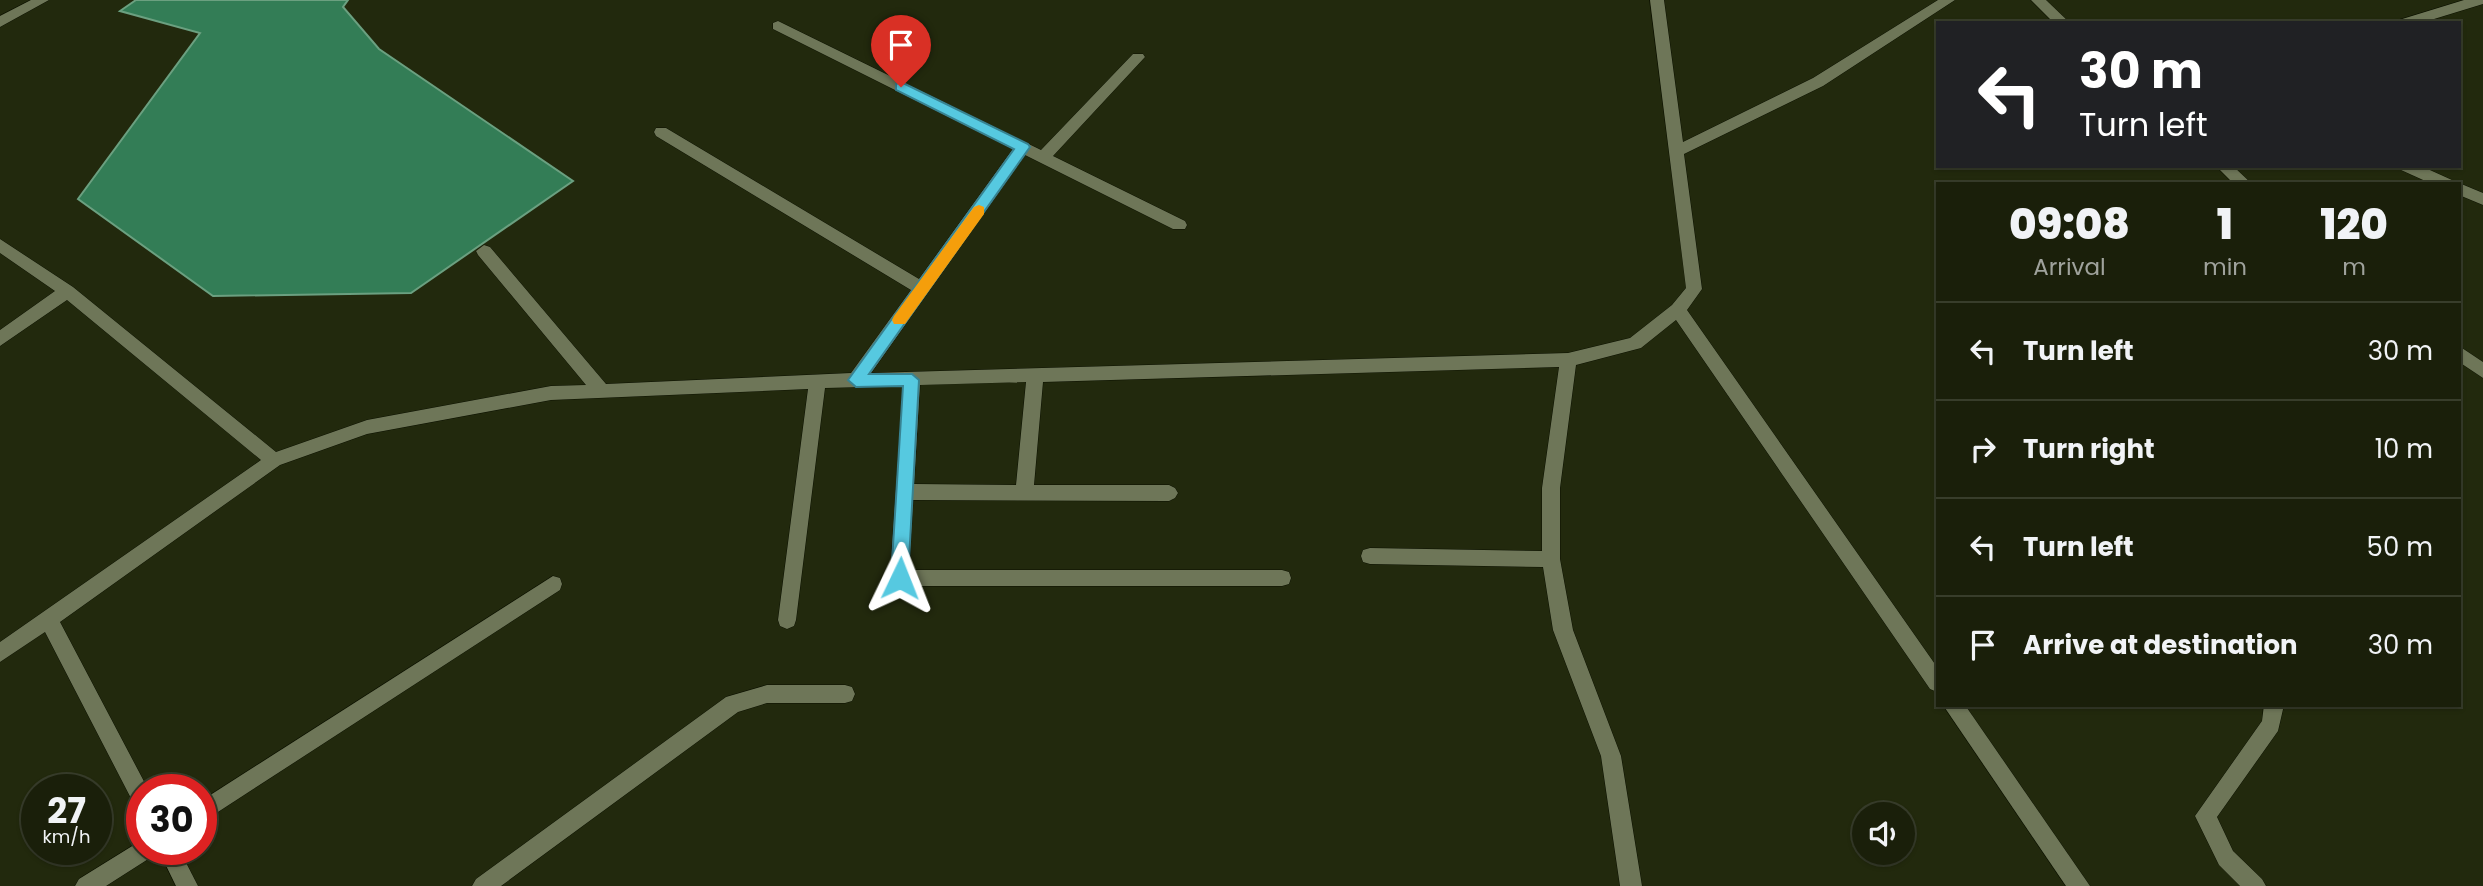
<!DOCTYPE html>
<style>
body{margin:0;font-family:Poppins,sans-serif;background:#232713;color:#f1f3f6;height:100vh;display:flex;flex-direction:column;font-size:26px;white-space:nowrap}
*{box-sizing:border-box;margin:0}
p{font-size:23px;color:#9fa29c}
.icon{flex:none;width:38px;height:38px;fill:none;stroke:currentColor;stroke-width:2;stroke-linecap:round;stroke-linejoin:round}
.map{position:relative;flex:1;overflow:hidden}
.drawer{position:absolute;left:1936px;top:182px;width:525px;height:525px;display:flex;flex-direction:column;background:#1a1f0a;border-radius:0px;box-shadow:0 2px 5px #0004,0 0 0 2px #383d2b}
.drawer>*{flex:none}
.hud{position:absolute;left:1936px;top:21px;width:525px;height:147px;border-radius:0px;box-shadow:0 2px 5px #0004,0 0 0 2px #383d2b;background:#202124;color:#fff;overflow:hidden}
.buttons{position:absolute;left:1852px;top:802px;display:grid;gap:14px}
.buttons a{display:grid;place-items:center;width:63px;height:63px;border-radius:50%;background:#1a1f0a;box-shadow:0 2px 5px #0004,0 0 0 2px #383d2b;font-size:35px}
.speed{position:absolute;left:21px;top:774px;display:flex;gap:14px;font-size:35px;font-weight:700;text-align:center}
.speed>*{display:grid;place-content:center;width:91px;height:91px;border-radius:50%;background:#1a1f0a;box-shadow:0 2px 5px #0004,0 0 0 2px #383d2b;line-height:1}
.speed small{font-size:18px;font-weight:400}
.speed .limit{border:10px solid #d22;background:#fff;color:#111}
.pin{position:absolute;display:grid;place-items:center;width:60px;height:60px;color:#fff;margin:-72px -30px;border-radius:50% 50% 50% 0;rotate:-45deg;box-shadow:0 0 7px #0007}
.pin .icon{rotate:45deg}
.me{position:absolute;width:77px;margin:-38px;rotate:2deg;stroke-linejoin:round;filter:drop-shadow(0 0 5px #0008)}
.turn{display:flex;align-items:center;gap:24px;height:147px;padding:0 28px;font-size:32px}
.turn .icon{width:91px;height:91px;stroke-width:2.5}
.turn b{display:block;font-size:49px;line-height:60px}
.eta{display:flex;justify-content:space-evenly;align-items:center;height:119px;text-align:center}
.eta b{font-size:42px;font-weight:800;line-height:49px}
ul{padding:0;list-style:none}
li{display:flex;align-items:center;gap:21px;height:98px;padding:0 28px;border-top:2px solid #383d2b}
li div{flex:1}
li b{display:block;font-size:26px}
li em{font-style:normal}
.map>svg:first-child{display:block}
</style>
<div class="map">
<svg width="2483" height="886" viewBox="0 0 2483 886">
<rect width="100%" height="100%" fill="#22290d"/>
<path fill="#337d56" stroke="#6ba080" stroke-width="2" d="M 136,0 L 348,0 L 343,7 L 379,49 L 573,181 L 411,293 L 213,296 L 78,199 L 200,33 L 120,11 Z"/>
<g fill="none" stroke-linecap="round" stroke-linejoin="round">
<g stroke="#0c1100" stroke-width="1">
<g id="minor">
<path d="M 31,0 L 49,0 L 0,27 L 0,16 Z"/>
<path d="M 1650,0 L 1664,0 L 1683,142 L 1813,78 L 1938,0 L 1955,0 L 1823,86 L 1684,154 L 1702,289 L 1687,310 L 1937,667 L 1937,692 L 1930,689 L 1676,320 L 1641,348 L 1576,365 L 1560,488 L 1560,559 L 1573,630 L 1621,756 L 1642,886 L 1620,886 L 1601,756 L 1553,630 L 1543,567 L 1370,564 L 1363,562 L 1361,556 L 1363,550 L 1370,548 L 1542,551 L 1542,488 L 1559,367 L 1043,382 L 1034,485 L 1169,485 L 1175,488 L 1178,493 L 1175,498 L 1169,501 L 913,500 L 909,570 L 1282,570 L 1289,572 L 1291,578 L 1289,584 L 1282,586 L 899,586 L 892,584 L 890,578 L 903,386 L 825,388 L 796,620 L 794,626 L 787,629 L 780,626 L 778,620 L 808,389 L 551,400 L 367,434 L 280,465 L 60,622 L 148,789 L 142,789 L 142,809 L 135,806 L 45,632 L 0,662 L 0,642 L 261,460 L 67,300 L 0,346 L 0,330 L 55,291 L 0,253 L 0,239 L 73,287 L 276,452 L 367,420 L 551,386 L 586,385 L 478,255 L 476,251 L 484,245 L 490,247 L 606,384 L 851,373 L 911,290 L 656,136 L 654,132 L 656,128 L 666,128 L 919,279 L 1013,149 L 773,29 L 773,23 L 778,21 L 1041,150 L 1133,54 L 1143,54 L 1145,57 L 1053,156 L 1185,221 L 1187,225 L 1185,229 L 1173,229 L 1025,155 L 871,373 L 1568,353 L 1630,338 L 1672,305 L 1686,288 ZM 1026,382 L 1016,485 L 914,484 L 920,385 Z"/>
<path d="M 2031,0 L 2046,0 L 2070,23 L 2054,23 Z"/>
<path d="M 2464,0 L 2483,0 L 2483,4 L 2421,23 L 2397,23 L 2399,20 Z"/>
<path d="M 2216,166 L 2233,166 L 2252,184 L 2234,184 Z"/>
<path d="M 2399,166 L 2421,166 L 2452,180 L 2455,184 L 2432,184 L 2401,170 Z"/>
<path d="M 2459,183 L 2483,193 L 2483,205 L 2459,195 Z"/>
<path d="M 2459,346 L 2483,362 L 2483,378 L 2459,362 Z"/>
<path d="M 553,576 L 560,578 L 562,584 L 560,590 L 201,823 L 201,801 Z"/>
<path d="M 767,685 L 845,685 L 852,687 L 855,694 L 852,701 L 845,703 L 767,703 L 738,712 L 501,886 L 472,886 L 476,879 L 726,697 Z"/>
<path d="M 1943,705 L 1965,705 L 2090,886 L 2066,886 Z"/>
<path d="M 2264,705 L 2284,705 L 2278,731 L 2217,817 L 2233,851 L 2262,879 L 2266,886 L 2240,886 L 2219,865 L 2195,816 L 2262,721 Z"/>
<path d="M 142,840 L 142,849 L 156,849 L 153,856 L 106,886 L 75,886 L 79,879 Z"/>
<path d="M 158,849 L 179,849 L 198,886 L 176,886 Z"/>
</g>
</g>
<use href="#minor" fill="#6e7658" fill-rule="evenodd"/>
</g>
<path fill="#56c9e0" stroke="#388392" stroke-width="2" d="M 901,82 L 1028,144 L 1030,147 L 869,374 L 912,374 L 919,380 L 908,578 L 905,583 L 900,585 L 894,583 L 891,578 L 903,386 L 856,387 L 848,380 L 1014,149 L 896,90 L 896,84 Z"/>
<path fill="#f59e0b" d="M 979,205 L 984,207 L 984,214 L 905,324 L 894,324 L 892,320 L 894,316 L 974,207 Z"/>
</svg>
<div class="buttons">
<a><svg class="icon" aria-label="sound" viewBox="0 0 24 24"><path d="M4 9h4l5-4v14l-5-4H4zM17 9q2 3 0 6"/></svg></a>
</div>
<div class="speed"><div>27<small>km/h</small></div><div class="limit">30</div></div>
<div class="pin" style="left:901px;top:87px;background:#d93025"><svg class="icon" aria-label="arrive" viewBox="0 0 24 24"><path d="M6 21V4h12l-3 4 3 4H6"/></svg></div>
<svg class="me" style="left:900px;top:578px" viewBox="-20 -20 40 40"><path d="M0-17L14 15 0 8-14 15z" fill="#56c9e0" stroke="#fff" stroke-width="4"/></svg>
<div class="hud">
<div class="turn"><svg class="icon" aria-label="left" viewBox="0 0 24 24"><path d="M17 20v-9H6M10 6l-5 5 5 5"/></svg><div><b>30 m</b>Turn left</div></div>
</div>
<section class="drawer">
<div class="eta">
<div><b>09:08</b><p>Arrival</p></div>
<div><b>1</b><p>min</p></div>
<div><b>120</b><p>m</p></div>
</div>
<ul>
<li><svg class="icon" aria-label="left" viewBox="0 0 24 24"><path d="M17 20v-9H6M10 6l-5 5 5 5"/></svg><div><b>Turn left</b></div><em>30 m</em></li>
<li><svg class="icon" aria-label="right" viewBox="0 0 24 24"><path d="M7 20v-9h11M14 6l5 5-5 5"/></svg><div><b>Turn right</b></div><em>10 m</em></li>
<li><svg class="icon" aria-label="left" viewBox="0 0 24 24"><path d="M17 20v-9H6M10 6l-5 5 5 5"/></svg><div><b>Turn left</b></div><em>50 m</em></li>
<li><svg class="icon" aria-label="arrive" viewBox="0 0 24 24"><path d="M6 21V4h12l-3 4 3 4H6"/></svg><div><b>Arrive at destination</b></div><em>30 m</em></li>
</ul>
</section>
</div>
